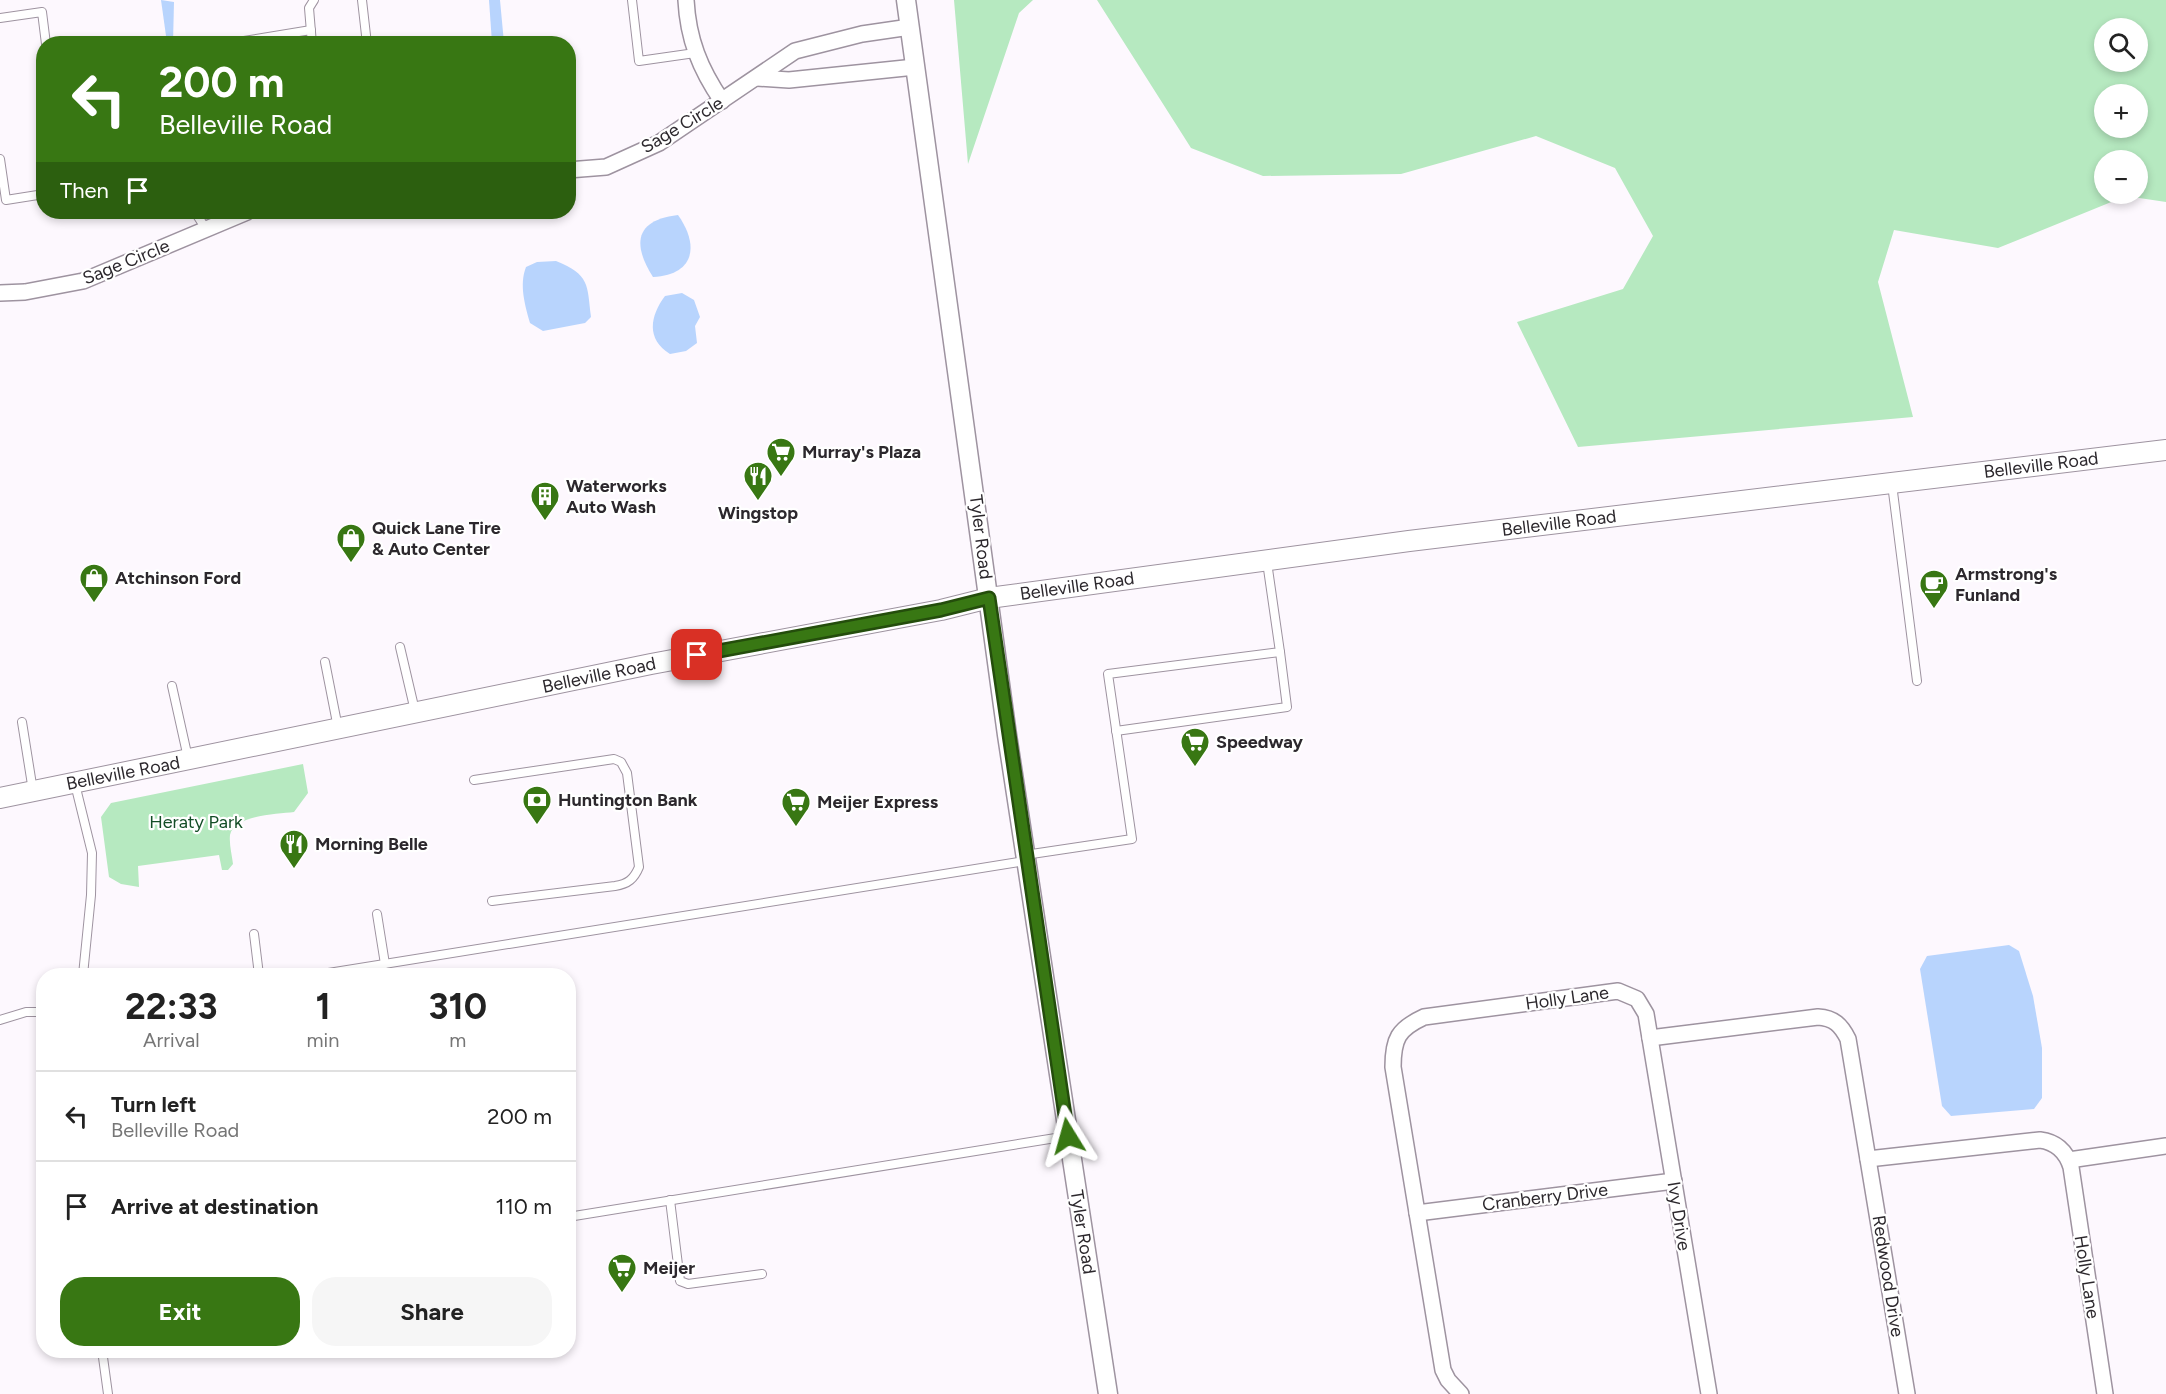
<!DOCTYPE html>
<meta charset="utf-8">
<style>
body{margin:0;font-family:Figtree,sans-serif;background:#f6f6f6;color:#222;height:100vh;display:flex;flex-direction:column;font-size:22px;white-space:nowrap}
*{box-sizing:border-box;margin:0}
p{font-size:20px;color:#767676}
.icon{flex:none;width:33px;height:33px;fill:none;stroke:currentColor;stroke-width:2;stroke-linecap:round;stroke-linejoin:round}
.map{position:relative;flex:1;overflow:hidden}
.drawer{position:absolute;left:36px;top:968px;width:540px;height:390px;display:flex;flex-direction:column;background:#fff;border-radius:24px;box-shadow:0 3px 9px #0003}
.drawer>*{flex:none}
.top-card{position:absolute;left:36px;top:36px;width:540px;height:183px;border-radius:24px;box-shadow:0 3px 9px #0003;background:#387713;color:#fff;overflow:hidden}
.fabs{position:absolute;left:2094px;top:18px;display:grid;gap:12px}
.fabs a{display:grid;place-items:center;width:54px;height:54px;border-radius:50%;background:#fff;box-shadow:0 3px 9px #0003;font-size:30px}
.pin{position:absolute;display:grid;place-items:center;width:51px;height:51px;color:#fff;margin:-26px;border-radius:12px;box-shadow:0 3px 9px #0006}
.me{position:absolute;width:66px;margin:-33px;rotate:352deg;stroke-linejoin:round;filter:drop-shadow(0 0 4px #0008)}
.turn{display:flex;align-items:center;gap:21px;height:126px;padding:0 24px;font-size:27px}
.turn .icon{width:78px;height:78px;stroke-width:2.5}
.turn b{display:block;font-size:42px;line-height:51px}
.then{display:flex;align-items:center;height:57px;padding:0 24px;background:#0003;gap:12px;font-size:22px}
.eta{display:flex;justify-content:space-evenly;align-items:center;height:102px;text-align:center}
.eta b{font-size:36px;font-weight:700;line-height:42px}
.primary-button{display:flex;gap:12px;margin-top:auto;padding:12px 24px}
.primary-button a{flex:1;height:69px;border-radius:24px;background:#387713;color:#fff;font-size:24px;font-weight:700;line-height:69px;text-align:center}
.primary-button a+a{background:#f6f6f6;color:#222}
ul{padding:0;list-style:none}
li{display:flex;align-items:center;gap:18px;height:90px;padding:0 24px;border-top:2px solid #e0e0e0}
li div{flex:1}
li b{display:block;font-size:22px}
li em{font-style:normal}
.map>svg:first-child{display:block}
</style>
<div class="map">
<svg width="2166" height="1394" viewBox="0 0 2166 1394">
<rect width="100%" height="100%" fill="#fdf8fe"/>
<g fill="#b6e9c0" fill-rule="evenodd">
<path d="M 954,0 L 1033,0 L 1019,13 L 968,164 Z"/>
<path d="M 1097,0 L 2166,0 L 2166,202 L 2126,196 L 1998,248 L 1894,230 L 1878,282 L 1913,417 L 1578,447 L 1517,322 L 1623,289 L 1653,236 L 1615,168 L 1536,136 L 1401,174 L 1263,176 L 1191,148 ZM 2104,28 L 2138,28 L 2138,62 L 2104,62 ZM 2104,94 L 2138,94 L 2138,128 L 2104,128 ZM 2104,160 L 2138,160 L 2138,194 L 2104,194 Z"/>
<path d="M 303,764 L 308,793 L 294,812 C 277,814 234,815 230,835 C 229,844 232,855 233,864 L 228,870 L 222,870 L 219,855 L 138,866 L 139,887 L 121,884 L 109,877 L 101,817 L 111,803 Z"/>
</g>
<g fill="#b8d4fd">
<path d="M 161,0 L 174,2 L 173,43 L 167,43 Z"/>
<path d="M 489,0 L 500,0 L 504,43 L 492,43 Z"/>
<path d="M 678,215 C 700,246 694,275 653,277 C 632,244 635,220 678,215 Z"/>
<path d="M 556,261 C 590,275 587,284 591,317 L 585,323 L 543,331 L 530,323 C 525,305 519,285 526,267 L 537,262 Z"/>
<path d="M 682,293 L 694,300 L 700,317 L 695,326 L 697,343 L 686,351 L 670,354 C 646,339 650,316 665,296 Z"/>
<path d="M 2009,945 L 2019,951 L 2033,996 L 2042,1048 L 2042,1098 L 2034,1109 L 1951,1116 L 1942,1106 L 1920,969 L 1927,956 Z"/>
</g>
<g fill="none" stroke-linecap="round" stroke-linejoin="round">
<g stroke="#9e93a0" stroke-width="10">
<g id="service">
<path d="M 362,0 L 367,44"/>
<path d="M 632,0 L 639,61 L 695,53"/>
<path d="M 0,18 L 42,12 L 46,44"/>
<path d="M 225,44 L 311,30"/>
<path d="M 312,44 L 309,8 L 314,0"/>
<path d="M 0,159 L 6,200 L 44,194"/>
<path d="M 195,212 L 206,229"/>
<path d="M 1892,484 L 1917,681"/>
<path d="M 400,647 L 415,711"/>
<path d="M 325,662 L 338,728"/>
<path d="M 172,686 L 188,758"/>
<path d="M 22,722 L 33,791"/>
<path d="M 1116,731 L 1287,707 L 1280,652"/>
<path d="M 474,780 L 614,759 L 621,762 L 627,773 L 639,867 C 634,879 628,884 615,886 L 492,901"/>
<path d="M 75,784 L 92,853 L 91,895 L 83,975"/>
<path d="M 1025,855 L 1132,839 L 1108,674 L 1280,652 L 1267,562"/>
<path d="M 377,914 L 385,964"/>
<path d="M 254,934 L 259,975"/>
<path d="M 316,975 L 1025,861"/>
<path d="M 0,1020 L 26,1012 L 44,1012"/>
<path d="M 670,1200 L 680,1281 L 688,1284 L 762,1274"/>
<path d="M 568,1217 L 1068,1136"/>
<path d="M 102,1350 L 108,1394"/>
</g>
</g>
<g stroke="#9e93a0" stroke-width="18">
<g id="minor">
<path d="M 686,0 C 688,39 700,69 722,101"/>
<path d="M 757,78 L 789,80 L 915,67"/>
<path d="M 568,170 L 606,167 L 659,143 L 795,51 L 862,34 L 910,27"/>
<path d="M 0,293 L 25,292 L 83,281 L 247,212"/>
<path d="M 1650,1038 L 1818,1017 C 1834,1018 1841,1025 1848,1039 L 1907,1394"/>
<path d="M 1868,1159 L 2040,1140 C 2056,1142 2066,1151 2071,1167 L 2105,1394"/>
<path d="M 2069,1160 L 2166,1146"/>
<path d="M 1417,1213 L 1674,1181"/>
<path d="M 1461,1394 L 1448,1380 L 1443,1370 L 1393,1067 C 1393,1039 1398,1029 1424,1017 L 1618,991 L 1637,999 L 1646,1014 L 1709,1394"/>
</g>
</g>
<g stroke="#9e93a0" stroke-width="21">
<path id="tertiary" d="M 906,0 L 1007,735 L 1108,1394"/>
</g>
<g stroke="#9e93a0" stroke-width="22">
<path id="secondary" d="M 0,798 L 651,664 L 941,610 L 989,598 L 1409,541 L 2166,450"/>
</g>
<use href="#service" stroke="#fff" stroke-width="8"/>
<use href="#minor" stroke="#fff" stroke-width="15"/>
<use href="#tertiary" stroke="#fff" stroke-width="18"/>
<use href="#secondary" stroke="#fff" stroke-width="20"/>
</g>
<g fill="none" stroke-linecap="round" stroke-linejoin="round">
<g stroke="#244d0c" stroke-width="15">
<path id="route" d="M 697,655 L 941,610 L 989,598 L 1068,1136"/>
</g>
<use href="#route" stroke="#387713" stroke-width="10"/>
</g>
<defs>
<g id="supermarket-pin" transform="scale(1.5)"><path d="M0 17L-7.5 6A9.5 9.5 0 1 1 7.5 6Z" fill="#387713" stroke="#fff"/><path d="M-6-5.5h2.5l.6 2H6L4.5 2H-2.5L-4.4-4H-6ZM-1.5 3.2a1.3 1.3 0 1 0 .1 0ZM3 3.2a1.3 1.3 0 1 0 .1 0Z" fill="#fff"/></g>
<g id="restaurant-pin" transform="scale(1.5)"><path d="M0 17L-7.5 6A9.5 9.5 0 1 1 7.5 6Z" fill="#387713" stroke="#fff"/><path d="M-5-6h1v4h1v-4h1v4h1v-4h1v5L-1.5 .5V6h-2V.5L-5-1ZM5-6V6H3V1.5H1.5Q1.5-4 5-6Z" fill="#fff"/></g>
<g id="building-pin" transform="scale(1.5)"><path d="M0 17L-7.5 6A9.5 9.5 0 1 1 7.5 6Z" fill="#387713" stroke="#fff"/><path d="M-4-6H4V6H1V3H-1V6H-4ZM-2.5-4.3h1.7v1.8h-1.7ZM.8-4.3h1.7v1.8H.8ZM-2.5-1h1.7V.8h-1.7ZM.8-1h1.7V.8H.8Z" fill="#fff"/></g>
<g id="shop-pin" transform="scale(1.5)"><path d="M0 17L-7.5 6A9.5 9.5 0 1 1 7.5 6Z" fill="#387713" stroke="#fff"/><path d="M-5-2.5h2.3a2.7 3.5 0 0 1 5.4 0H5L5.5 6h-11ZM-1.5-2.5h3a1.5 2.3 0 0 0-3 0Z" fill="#fff"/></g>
<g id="cafe-pin" transform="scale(1.5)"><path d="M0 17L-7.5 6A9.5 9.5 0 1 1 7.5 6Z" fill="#387713" stroke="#fff"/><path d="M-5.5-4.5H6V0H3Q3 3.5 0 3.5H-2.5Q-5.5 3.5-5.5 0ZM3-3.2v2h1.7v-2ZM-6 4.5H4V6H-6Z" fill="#fff"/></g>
<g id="bank-pin" transform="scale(1.5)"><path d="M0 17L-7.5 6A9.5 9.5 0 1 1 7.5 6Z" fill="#387713" stroke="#fff"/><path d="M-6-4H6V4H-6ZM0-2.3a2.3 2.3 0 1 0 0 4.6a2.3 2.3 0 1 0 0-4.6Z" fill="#fff"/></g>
</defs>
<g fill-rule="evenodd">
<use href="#supermarket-pin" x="781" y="452"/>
<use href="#restaurant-pin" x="758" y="476"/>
<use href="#building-pin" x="545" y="496"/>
<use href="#shop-pin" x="351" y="538"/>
<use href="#shop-pin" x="94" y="578"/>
<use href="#cafe-pin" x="1934" y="584"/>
<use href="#supermarket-pin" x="1195" y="742"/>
<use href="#bank-pin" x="537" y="800"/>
<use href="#supermarket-pin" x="796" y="802"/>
<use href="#restaurant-pin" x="294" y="844"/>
<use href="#supermarket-pin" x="622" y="1268"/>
</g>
<g text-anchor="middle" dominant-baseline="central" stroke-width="4.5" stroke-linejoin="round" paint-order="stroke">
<g font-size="18" fill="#2c282d" stroke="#fff">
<text transform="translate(682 125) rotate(-31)">Sage Circle</text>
<text transform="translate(126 262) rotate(-22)">Sage Circle</text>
<text transform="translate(2041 465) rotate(-7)">Belleville Road</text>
<text transform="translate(1559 523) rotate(-7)">Belleville Road</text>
<text transform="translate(981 537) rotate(83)">Tyler Road</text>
<text transform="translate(1077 586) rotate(-8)">Belleville Road</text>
<text transform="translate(599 675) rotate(-12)">Belleville Road</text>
<text transform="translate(123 773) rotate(-11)">Belleville Road</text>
<text transform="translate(1567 998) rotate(-8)">Holly Lane</text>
<text transform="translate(1545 1197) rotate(-7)">Cranberry Drive</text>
<text transform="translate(1679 1216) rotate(81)">Ivy Drive</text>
<text transform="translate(1083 1232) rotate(81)">Tyler Road</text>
<text transform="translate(1888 1276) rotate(81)">Redwood Drive</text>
<text transform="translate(2087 1277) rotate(81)">Holly Lane</text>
</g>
<g font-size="18" font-weight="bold" fill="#2c282d" stroke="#fff" text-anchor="start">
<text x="802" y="452">Murray's Plaza</text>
<text x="566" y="486">Waterworks<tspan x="566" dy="21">Auto Wash</tspan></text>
<text x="758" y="513" text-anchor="middle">Wingstop</text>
<text x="372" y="528">Quick Lane Tire<tspan x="372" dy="21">&amp; Auto Center</tspan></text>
<text x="1955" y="574">Armstrong's<tspan x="1955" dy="21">Funland</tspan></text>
<text x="115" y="578">Atchinson Ford</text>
<text x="1216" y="742">Speedway</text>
<text x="558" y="800">Huntington Bank</text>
<text x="817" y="802">Meijer Express</text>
<text x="315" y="844">Morning Belle</text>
<text x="643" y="1268">Meijer</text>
</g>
<g font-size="18" fill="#144e27" stroke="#fff">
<text x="196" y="822">Heraty Park</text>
</g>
</g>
</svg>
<div class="fabs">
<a><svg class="icon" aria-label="search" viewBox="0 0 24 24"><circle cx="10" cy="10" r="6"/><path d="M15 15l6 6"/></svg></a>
<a>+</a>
<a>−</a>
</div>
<div class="pin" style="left:697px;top:655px;background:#d93025"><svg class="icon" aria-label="arrive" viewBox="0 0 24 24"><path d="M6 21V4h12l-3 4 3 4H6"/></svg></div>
<svg class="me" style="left:1068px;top:1136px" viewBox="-20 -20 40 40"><path d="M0-17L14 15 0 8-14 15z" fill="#387713" stroke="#fff" stroke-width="4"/></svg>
<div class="top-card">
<div class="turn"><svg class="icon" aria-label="left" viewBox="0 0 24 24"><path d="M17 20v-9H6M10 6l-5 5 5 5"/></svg><div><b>200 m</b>Belleville Road</div></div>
<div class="then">Then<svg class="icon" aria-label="arrive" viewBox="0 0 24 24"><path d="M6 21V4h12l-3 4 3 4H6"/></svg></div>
</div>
<section class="drawer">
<div class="eta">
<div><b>22:33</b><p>Arrival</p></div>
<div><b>1</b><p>min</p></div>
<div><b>310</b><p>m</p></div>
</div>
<ul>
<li><svg class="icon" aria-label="left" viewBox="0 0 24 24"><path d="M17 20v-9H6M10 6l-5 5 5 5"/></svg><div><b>Turn left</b><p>Belleville Road</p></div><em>200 m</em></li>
<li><svg class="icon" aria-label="arrive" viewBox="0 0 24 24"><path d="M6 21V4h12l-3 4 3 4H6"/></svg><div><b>Arrive at destination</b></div><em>110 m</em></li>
</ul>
<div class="primary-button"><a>Exit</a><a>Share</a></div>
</section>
</div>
